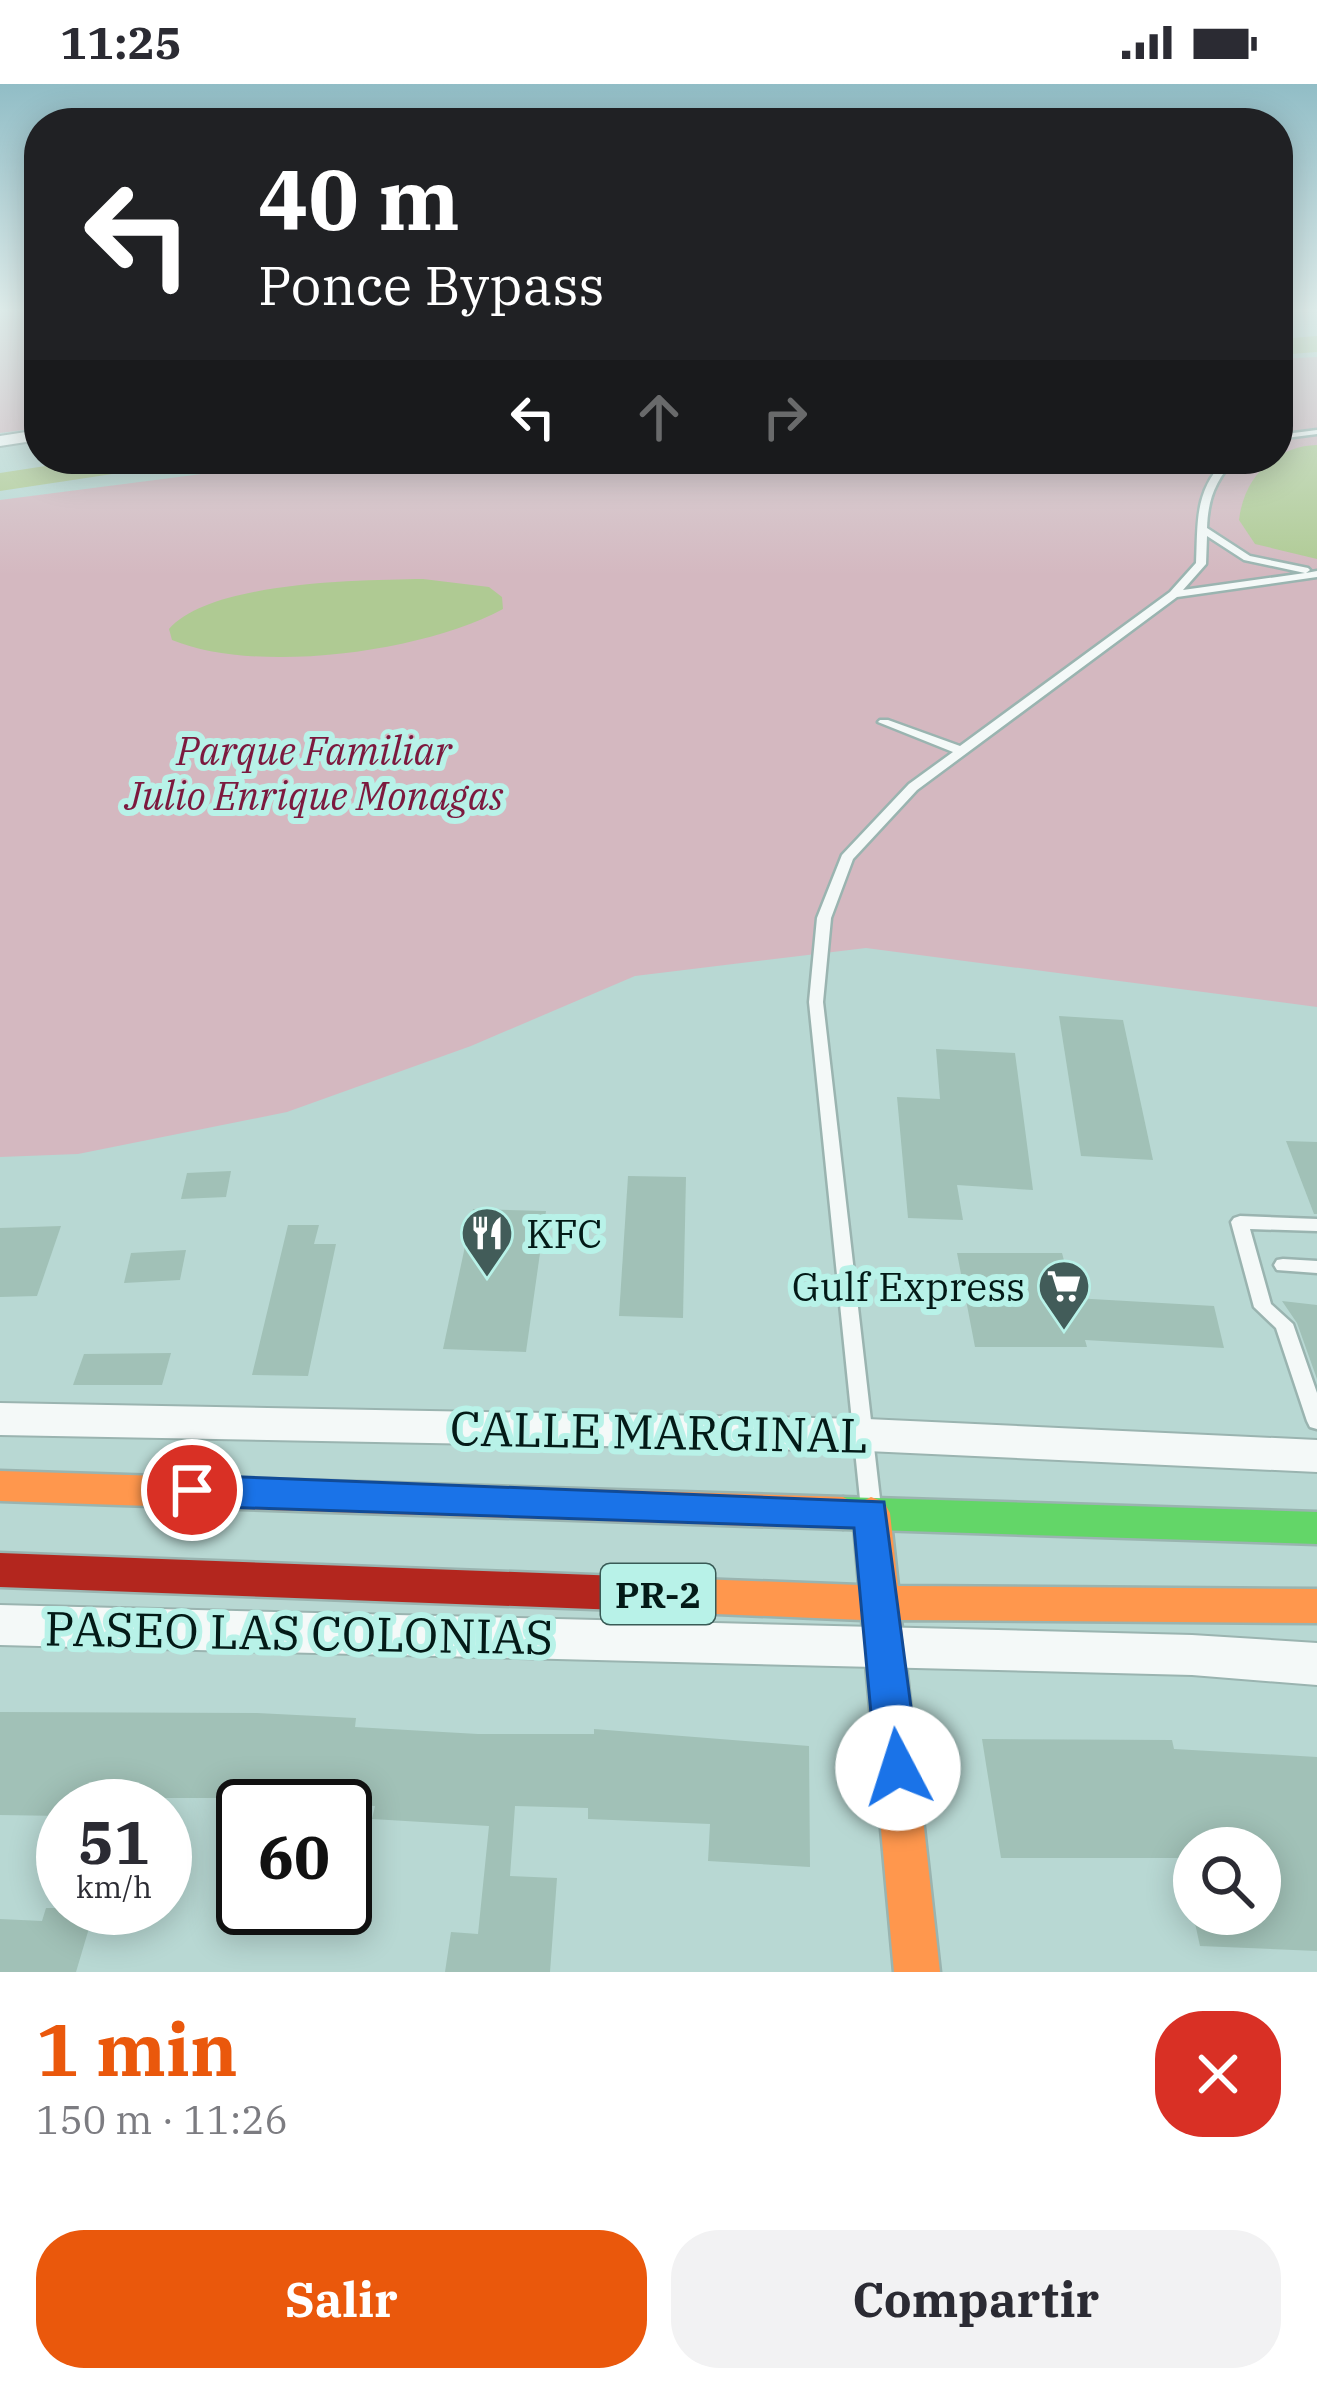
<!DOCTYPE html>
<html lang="es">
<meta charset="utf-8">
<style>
body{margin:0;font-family:"IBM Plex Serif",serif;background:#f2f2f3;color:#2b2b33;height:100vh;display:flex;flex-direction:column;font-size:45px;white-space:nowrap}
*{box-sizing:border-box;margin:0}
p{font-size:39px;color:#7c7c81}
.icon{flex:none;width:66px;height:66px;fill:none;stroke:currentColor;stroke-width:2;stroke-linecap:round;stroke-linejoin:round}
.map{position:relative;height:1888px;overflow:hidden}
.drawer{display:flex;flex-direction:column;background:#fff;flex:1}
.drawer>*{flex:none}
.guide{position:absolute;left:24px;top:24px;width:1269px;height:366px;border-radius:48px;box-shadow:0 6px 30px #0003;background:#202124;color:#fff;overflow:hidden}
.controls{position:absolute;left:1173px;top:1743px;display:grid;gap:24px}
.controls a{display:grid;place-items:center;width:108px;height:108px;border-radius:50%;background:#fff;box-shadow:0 6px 30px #0003;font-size:60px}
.speed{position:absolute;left:36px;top:1695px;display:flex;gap:24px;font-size:60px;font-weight:700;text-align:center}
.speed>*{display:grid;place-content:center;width:156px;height:156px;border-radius:50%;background:#fff;box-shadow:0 6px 30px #0003;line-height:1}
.speed small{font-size:30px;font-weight:400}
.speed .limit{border:6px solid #111;border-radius:18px;background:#fff;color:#111}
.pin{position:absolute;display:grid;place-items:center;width:102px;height:102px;color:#fff;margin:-51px;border:6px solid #fff;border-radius:50%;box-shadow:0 3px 12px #0007}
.me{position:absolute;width:132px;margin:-66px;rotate:355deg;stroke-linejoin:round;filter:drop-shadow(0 0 9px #0008)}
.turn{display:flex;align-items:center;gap:42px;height:252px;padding:0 36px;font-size:54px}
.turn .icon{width:156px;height:156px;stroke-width:2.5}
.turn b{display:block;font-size:84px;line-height:102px}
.lanes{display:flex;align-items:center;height:114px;padding:0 36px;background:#0003;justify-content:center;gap:60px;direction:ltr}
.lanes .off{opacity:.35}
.round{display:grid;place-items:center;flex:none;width:126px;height:126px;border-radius:48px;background:#f2f2f3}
.overview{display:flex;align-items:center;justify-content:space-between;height:204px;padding:0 36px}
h1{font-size:72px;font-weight:800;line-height:90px;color:#ea580c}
.button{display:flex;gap:24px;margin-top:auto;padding:24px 36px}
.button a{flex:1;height:138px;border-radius:48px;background:#ea580c;color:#fff;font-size:48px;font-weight:800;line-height:138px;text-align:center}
.button a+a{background:#f2f2f3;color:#2b2b33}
.status{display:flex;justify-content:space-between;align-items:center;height:84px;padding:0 60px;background:#fff;direction:ltr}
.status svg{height:33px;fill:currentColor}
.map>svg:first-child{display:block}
</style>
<div class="status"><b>11:25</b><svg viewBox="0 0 49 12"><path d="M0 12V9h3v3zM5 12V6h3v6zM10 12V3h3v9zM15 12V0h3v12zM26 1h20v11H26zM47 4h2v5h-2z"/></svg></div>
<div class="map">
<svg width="1317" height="1888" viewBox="0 0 1317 1888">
<rect width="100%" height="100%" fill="#b8d8d3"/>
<g fill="#d4b8c0">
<path d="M 0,227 L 39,227 L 39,344 L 0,349 Z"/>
<path d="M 1317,273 L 1317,923 L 866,864 L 635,892 L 471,962 L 287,1028 L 78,1070 L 0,1073 L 0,416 L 317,375 L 1278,375 L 1278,275 Z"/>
</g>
<g fill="#afca93">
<path d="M 1317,361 L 1317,475 L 1255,460 L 1239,436 C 1244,392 1276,362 1317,361 Z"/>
<path d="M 423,495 L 489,503 L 502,513 L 503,525 C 424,568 257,591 172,556 L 169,545 C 211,497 362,496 423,495 Z"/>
</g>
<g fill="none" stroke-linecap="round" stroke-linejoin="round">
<g fill="#afca93" fill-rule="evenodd">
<path d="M 1317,252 L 1317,268 L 1278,271 L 1278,255 Z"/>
<path d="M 91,375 L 167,375 L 152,384 L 0,407 L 0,389 Z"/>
</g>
</g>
<g fill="#a1c1b7">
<path d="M 1059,932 L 1123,936 L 1153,1076 L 1081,1072 Z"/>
<path d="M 936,965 L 1015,969 L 1033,1106 L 957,1101 L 963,1136 L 908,1134 L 897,1013 L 940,1015 Z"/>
<path d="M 1286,1057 L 1317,1058 L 1317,1130 L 1314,1130 Z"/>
<path d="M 231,1087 L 226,1113 L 181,1115 L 187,1089 Z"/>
<path d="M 628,1092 L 686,1093 L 683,1234 L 619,1232 Z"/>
<path d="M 473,1125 L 546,1127 L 526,1268 L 443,1265 Z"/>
<path d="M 288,1141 L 319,1141 L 314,1160 L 336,1160 L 308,1292 L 252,1291 Z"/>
<path d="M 61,1142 L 37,1212 L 0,1213 L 0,1144 Z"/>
<path d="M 186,1166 L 180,1196 L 124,1199 L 131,1169 Z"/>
<path d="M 957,1169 L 1062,1169 L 1074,1214 L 1214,1222 L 1224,1264 L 1085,1256 L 1087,1263 L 975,1263 Z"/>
<path d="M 1282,1217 L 1317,1221 L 1317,1295 L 1297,1239 Z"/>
<path d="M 171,1269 L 162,1301 L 73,1301 L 84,1270 Z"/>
<path d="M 0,1628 L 257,1629 L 356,1634 L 355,1643 L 478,1650 L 594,1650 L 594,1645 L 809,1662 L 810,1783 L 708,1777 L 710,1740 L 588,1735 L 588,1724 L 515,1722 L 510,1792 L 557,1794 L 550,1888 L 445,1888 L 451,1848 L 478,1850 L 489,1742 L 372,1735 L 375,1722 L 252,1714 L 131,1714 L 128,1722 L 63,1722 L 63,1732 L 0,1731 Z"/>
<path d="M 982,1655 L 1172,1656 L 1174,1665 L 1317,1673 L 1317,1867 L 1200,1862 L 1193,1830 L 1260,1830 L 1260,1764 L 1194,1764 L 1194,1774 L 1001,1774 Z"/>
<path d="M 46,1824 L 95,1824 L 76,1888 L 0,1888 L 0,1835 L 42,1837 Z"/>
</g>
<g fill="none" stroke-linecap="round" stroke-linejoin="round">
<g stroke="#9ab4b0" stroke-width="5">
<g id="lane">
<path d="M 1317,346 L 1317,350 L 1278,355 L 1278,351 Z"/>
<path d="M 1226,375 L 1235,375 C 1215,397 1208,415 1207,444 L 1250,472 L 1308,484 L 1310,486 L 1306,489 L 1317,487 L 1317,493 L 1177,513 L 917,706 L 853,775 L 831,834 L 823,918 L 880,1415 L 877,1421 L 870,1424 L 863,1421 L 860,1415 L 809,918 L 817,834 L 842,771 L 909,700 L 953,668 L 878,638 L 880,636 L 888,636 L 960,662 L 1170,508 L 1196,479 C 1198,438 1194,407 1226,375 ZM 1207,452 L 1244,476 L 1305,489 L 1183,506 L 1206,480 Z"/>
<path d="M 1240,1132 L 1317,1135 L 1317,1147 L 1250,1145 L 1271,1220 L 1293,1240 L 1317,1309 L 1317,1345 L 1310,1343 L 1307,1337 L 1276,1244 L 1254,1223 L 1231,1138 L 1234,1134 Z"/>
<path d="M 1283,1175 L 1317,1177 L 1317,1189 L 1277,1186 L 1274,1181 L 1277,1176 Z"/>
</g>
</g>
<g stroke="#9ab4b0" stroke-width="4">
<g id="street">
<path d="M 39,346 L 39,356 L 0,362 L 0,352 Z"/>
<path d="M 0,1319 L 867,1335 L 1317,1356 L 1317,1388 L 867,1367 L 0,1351 Z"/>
<path d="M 0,1521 L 1192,1551 L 1317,1559 L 1317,1601 L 1192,1591 L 0,1561 Z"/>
</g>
</g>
<g stroke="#9ab4b0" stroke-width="5">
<path id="fast" d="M 843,1413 L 1317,1428 L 1317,1460 L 843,1445 L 830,1440 L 824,1429 L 830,1418 Z"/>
</g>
<g stroke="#9ab4b0" stroke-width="5">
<path id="slow" d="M 0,1387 L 843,1413 L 857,1420 L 871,1413 L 884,1418 L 890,1429 L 898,1502 L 1317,1505 L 1317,1539 L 901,1536 L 940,1888 L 894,1888 L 862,1536 L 620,1526 L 606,1521 L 601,1509 L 606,1497 L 620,1492 L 859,1501 L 854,1441 L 843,1445 L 0,1417 Z"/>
</g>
<g stroke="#9ab4b0" stroke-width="5">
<path id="jam" d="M 0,1469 L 620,1492 L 634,1497 L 639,1509 L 634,1521 L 620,1526 L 0,1503 Z"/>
</g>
<use href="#lane" fill="#f4f9f8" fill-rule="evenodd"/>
<use href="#street" fill="#f4f9f8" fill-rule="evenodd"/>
<use href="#fast" fill="#63d668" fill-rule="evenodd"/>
<use href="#slow" fill="#ff974d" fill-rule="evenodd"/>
<use href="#jam" fill="#b3261e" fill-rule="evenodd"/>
</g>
<linearGradient id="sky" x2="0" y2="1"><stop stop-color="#91bdc6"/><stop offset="0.46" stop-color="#dfedeb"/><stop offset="1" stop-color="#dfedeb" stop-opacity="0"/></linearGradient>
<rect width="1317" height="491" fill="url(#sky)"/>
<path fill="#1a73e8" stroke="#114b97" stroke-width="3" d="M 192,1391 L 884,1418 L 919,1684 L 913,1699 L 898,1705 L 883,1699 L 876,1684 L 854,1444 L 192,1422 L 179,1417 L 173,1406 L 179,1395 Z"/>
<defs>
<g id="restaurant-pin" transform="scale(2.7)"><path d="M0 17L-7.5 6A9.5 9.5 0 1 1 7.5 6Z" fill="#425c59" stroke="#b8f2e8"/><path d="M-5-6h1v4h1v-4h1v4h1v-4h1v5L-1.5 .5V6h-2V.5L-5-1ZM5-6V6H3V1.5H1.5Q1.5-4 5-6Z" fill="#fff"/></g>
<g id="supermarket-pin" transform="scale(2.7)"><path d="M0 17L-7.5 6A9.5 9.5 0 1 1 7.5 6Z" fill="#425c59" stroke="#b8f2e8"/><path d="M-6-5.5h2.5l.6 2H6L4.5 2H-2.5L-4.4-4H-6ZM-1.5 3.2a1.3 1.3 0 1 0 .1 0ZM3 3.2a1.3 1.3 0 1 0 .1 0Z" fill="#fff"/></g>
</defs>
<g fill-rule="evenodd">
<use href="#restaurant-pin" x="487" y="1149"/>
<use href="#supermarket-pin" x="1064" y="1202"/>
</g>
<g text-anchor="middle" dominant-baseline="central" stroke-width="12" stroke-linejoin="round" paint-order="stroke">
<rect fill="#b8f2e8" stroke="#395b56" stroke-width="3" x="601" y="1480" width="114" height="60" rx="9"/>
<g font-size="36" font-weight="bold" fill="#031a17">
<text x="658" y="1510">PR-2</text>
</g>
<g font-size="39" font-style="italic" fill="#7c193e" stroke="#b8f2e8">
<text x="314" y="666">Parque Familiar<tspan x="314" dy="45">Julio Enrique Monagas</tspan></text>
</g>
<g font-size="39" fill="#031a17" stroke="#b8f2e8" text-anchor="start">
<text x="526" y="1149">KFC</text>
<text x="1025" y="1202" text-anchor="end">Gulf Express</text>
</g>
<g font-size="48" fill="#031a17" stroke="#b8f2e8">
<text transform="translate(659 1347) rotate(1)">CALLE MARGINAL</text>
<text transform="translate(299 1548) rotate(1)">PASEO LAS COLONIAS</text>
</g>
</g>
</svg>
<div class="controls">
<a><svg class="icon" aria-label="search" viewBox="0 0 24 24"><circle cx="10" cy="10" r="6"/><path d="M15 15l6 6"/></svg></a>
</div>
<div class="speed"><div>51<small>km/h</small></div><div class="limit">60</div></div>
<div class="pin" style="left:192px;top:1406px;background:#d93025"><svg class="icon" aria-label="arrive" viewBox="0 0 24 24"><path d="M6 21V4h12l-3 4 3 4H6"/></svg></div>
<svg class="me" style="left:898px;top:1684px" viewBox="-20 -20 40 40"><circle r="19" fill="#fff"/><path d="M0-13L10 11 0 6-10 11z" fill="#1a73e8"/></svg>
<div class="guide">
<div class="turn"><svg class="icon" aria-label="left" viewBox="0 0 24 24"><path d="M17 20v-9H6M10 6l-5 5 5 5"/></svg><div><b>40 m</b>Ponce Bypass</div></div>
<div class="lanes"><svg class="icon" aria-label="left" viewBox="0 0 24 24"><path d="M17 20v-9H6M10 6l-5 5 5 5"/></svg><svg class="icon off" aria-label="ahead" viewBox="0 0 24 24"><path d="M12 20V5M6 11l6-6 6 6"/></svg><svg class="icon off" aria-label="right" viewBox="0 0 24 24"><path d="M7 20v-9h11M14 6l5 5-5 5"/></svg></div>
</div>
</div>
<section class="drawer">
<div class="overview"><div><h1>1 min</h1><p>150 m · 11:26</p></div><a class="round" style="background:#d93025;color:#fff"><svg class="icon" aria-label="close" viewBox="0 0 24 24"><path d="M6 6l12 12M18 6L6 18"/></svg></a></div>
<div class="button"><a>Salir</a><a>Compartir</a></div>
</section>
